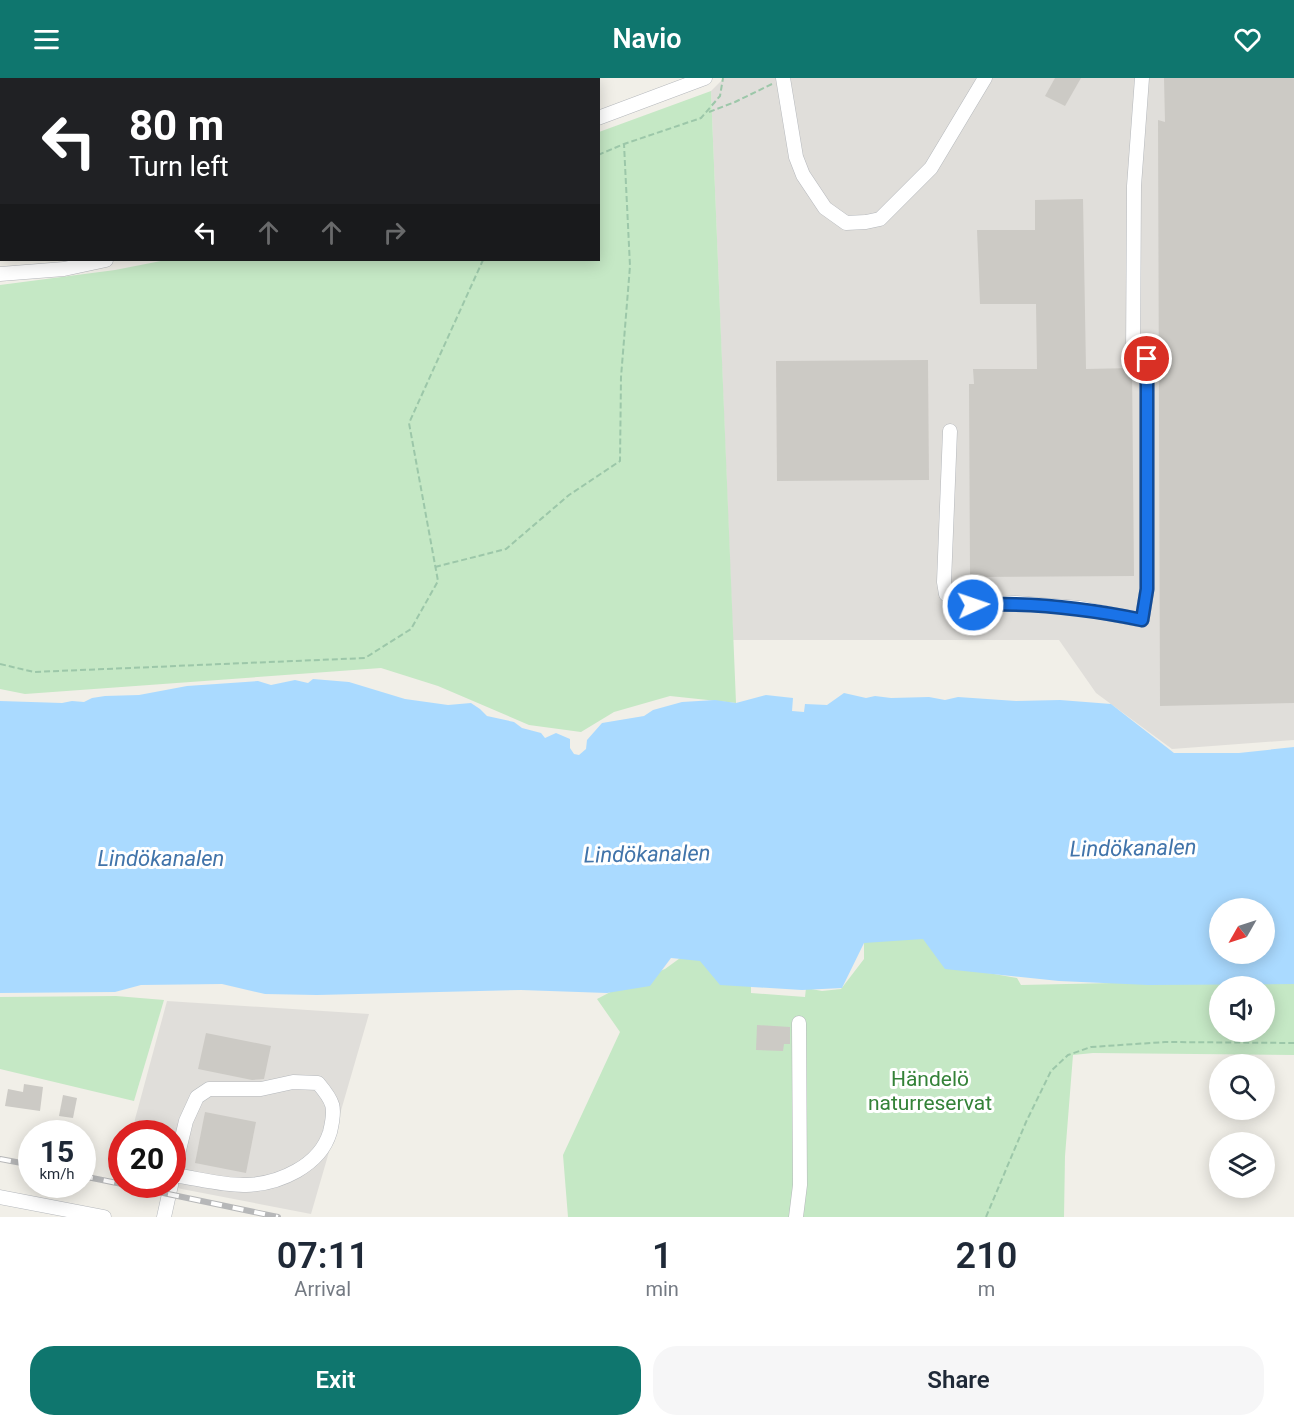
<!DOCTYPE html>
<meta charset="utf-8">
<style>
body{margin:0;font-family:Roboto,sans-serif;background:#f6f6f7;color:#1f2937;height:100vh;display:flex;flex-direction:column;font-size:22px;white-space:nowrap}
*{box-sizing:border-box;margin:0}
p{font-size:20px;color:#747a83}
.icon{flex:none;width:33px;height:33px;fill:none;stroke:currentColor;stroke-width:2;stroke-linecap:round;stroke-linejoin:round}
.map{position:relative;height:1139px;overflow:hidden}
.sheet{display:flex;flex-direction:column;background:#fff;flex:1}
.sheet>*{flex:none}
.guide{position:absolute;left:0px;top:0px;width:600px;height:183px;box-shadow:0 3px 15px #0003;background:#202124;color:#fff;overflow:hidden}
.needle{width:39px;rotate:231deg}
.buttons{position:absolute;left:1209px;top:820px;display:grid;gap:12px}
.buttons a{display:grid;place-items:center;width:66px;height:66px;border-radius:50%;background:#fff;box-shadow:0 3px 15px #0003;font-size:30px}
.speed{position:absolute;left:18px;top:1042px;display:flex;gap:12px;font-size:30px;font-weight:700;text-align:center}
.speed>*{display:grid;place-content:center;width:78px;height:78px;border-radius:50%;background:#fff;box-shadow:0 3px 15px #0003;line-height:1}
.speed small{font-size:15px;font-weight:400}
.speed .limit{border:9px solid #d22;background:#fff;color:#111}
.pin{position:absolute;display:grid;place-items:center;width:51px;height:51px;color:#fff;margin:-26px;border:3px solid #fff;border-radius:50%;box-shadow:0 2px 6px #0007}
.me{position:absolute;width:66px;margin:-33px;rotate:87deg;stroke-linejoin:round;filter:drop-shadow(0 0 4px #0008)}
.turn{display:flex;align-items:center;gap:21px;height:126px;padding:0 30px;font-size:27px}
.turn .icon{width:78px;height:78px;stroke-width:2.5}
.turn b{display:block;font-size:42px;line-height:51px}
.lanes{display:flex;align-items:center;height:57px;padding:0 30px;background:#0003;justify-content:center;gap:30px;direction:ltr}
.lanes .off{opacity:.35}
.eta{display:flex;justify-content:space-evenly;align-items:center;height:102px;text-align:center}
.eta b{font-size:36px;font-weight:600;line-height:42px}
.cta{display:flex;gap:12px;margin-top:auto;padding:12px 30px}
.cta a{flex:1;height:69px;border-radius:24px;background:#0f766e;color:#fff;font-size:24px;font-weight:600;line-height:69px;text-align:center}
.cta a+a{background:#f6f6f7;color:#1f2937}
header{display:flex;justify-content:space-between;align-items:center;height:78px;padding:0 30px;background:#0f766e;color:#fff;font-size:27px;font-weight:600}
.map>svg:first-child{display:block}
</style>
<header><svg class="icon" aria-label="menu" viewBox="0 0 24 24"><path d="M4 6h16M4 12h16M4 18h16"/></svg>Navio<svg class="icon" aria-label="heart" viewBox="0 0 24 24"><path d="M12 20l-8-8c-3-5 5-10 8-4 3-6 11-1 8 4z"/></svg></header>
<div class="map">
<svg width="1294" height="1139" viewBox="0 0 1294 1139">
<rect width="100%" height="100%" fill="#f1efe8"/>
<g fill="#e0deda">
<path d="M 724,0 L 1294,0 L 1294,662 L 1172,671 L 1096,615 L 1059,562 L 733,562 L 711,13 Z"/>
<path d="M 167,923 L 369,936 L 311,1136 L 161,1107 L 172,1107 L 172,1056 L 131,1056 Z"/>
</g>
<g fill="#c5e8c5" fill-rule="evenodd">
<path d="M 711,13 L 736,625 L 670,618 L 614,634 L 581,654 L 529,647 L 438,608 L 381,590 L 25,616 L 0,611 L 0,207 L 115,192 L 166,182 L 598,182 L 599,54 Z"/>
<path d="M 864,861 L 930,861 L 948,888 L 1017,900 L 1021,907 L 1294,901 L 1294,977 L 1093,975 L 1073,977 L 1065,1078 L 1064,1139 L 568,1139 L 563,1077 L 620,954 L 597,921 L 620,909 L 665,891 L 687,875 L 751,908 L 751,915 L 805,919 L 806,910 L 822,913 L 841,911 L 864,881 ZM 1220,909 L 1264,909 L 1264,954 L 1220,954 Z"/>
<path d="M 116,918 L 164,922 L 134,1023 L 0,991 L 0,919 Z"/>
</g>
<path fill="#aadaff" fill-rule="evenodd" d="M 313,601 L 349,604 L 405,621 L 448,627 L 471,625 L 480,631 L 487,638 L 514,644 L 522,650 L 541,655 L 545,660 L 556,655 L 570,661 L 570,670 L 574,676 L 579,677 L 586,671 L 587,662 L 602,645 L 644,638 L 653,632 L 682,624 L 715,622 L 736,625 L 766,617 L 793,620 L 792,633 L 804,634 L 805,626 L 827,627 L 844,615 L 866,620 L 875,618 L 891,620 L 929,619 L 945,622 L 958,619 L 1016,623 L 1060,622 L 1111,626 L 1174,675 L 1239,675 L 1294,669 L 1294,906 L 1148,907 L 1059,903 L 945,891 L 923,861 L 864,865 L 842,910 L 802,912 L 720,907 L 700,883 L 671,880 L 650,908 L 607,915 L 521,912 L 317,917 L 265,916 L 222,906 L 141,907 L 115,914 L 0,915 L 0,623 L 62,625 L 72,623 L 84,624 L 92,620 L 105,618 L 139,617 L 187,608 L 258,603 L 271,607 L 295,602 L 308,605 ZM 1220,831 L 1264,831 L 1264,876 L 1220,876 Z"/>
<g fill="#cccac5">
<path d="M 1055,0 L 1081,0 L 1065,28 L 1045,18 Z"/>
<path d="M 1164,0 L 1294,0 L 1294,625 L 1160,628 L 1158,42 L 1165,44 Z"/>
<path d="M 1083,121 L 1086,291 L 1132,290 L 1134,498 L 970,499 L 969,306 L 974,306 L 973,291 L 1037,291 L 1036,226 L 980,226 L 977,152 L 1035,152 L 1035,122 Z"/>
<path d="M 928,282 L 929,402 L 777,403 L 776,283 Z"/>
<path d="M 757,947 L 790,949 L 790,966 L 784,966 L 783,973 L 756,972 Z"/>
<path d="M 206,955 L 271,968 L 264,1001 L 252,1002 L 198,991 Z"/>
<path d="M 24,1006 L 43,1009 L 40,1033 L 5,1028 L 8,1011 L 23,1014 Z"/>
<path d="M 63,1017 L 77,1020 L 73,1040 L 59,1038 Z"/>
<path d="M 205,1034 L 256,1044 L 246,1095 L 195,1085 Z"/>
</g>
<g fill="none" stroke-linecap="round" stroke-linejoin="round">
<g stroke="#b5b8bc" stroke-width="15">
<g id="minor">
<path d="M 783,0 L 796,79 L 803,97 L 825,130 L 846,145 L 866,144 L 880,141 L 931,90 L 985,0"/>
<path d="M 219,2 L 220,0"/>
<path d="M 598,40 L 705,0"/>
<path d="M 0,196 L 64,191 L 106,182"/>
<path d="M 950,353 L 944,504 L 946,516 L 973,527 L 1015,525 L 1079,530 L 1142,542 L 1147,511 L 1147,281 L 1133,281 L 1134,108 L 1142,0"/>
<path d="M 172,1102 L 173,1097 L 186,1043 L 197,1019 L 209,1011 L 261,1011 L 293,1004 L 318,1005 C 334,1024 336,1029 330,1054 C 320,1088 279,1106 246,1107 C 224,1108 196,1100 173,1097"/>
<path d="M 0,1119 L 104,1139"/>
<path d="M 164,1139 L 171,1107"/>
<path d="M 796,1139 L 800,1107 L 799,945"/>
</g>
</g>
<g stroke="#9cc7a9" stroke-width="2" stroke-dasharray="6 3" stroke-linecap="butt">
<path d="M 453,2 L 454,0"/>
<path d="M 709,34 L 735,24 L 772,6"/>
<path d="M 598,77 L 624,66 L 701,40 L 720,18 L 723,0"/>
<path d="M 0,163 L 2,162"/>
<path d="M 435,489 L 506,471 L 569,417 L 620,383 L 621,299 L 630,188 L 624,66"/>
<path d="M 0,586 L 34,594 L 365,580 L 411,551 L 438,503 L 409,345 L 483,182"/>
<path d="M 986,1139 L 1026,1044 L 1051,993 L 1068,977 L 1091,969 L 1165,964 L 1294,965"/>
</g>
<use href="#minor" stroke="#fff" stroke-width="14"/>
<g stroke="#b6b7b8" stroke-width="6">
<g id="rail">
<path d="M 0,1081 L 32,1087"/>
<path d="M 82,1098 L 122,1106"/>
<path d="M 125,1107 L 278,1139"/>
</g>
</g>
<use href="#rail" stroke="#fff" stroke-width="4" stroke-dasharray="11" stroke-linecap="butt"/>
</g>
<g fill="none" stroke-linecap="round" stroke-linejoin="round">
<g stroke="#114b97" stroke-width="15">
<path id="route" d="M 973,527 C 1031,524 1084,530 1142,542 L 1147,511 L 1147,281"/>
</g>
<use href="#route" stroke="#1a73e8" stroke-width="10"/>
</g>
<g text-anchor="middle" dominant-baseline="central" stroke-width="6" stroke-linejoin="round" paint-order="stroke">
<g font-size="21" fill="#348238" stroke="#fff">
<text x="930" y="1001">Händelö<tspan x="930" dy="24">naturreservat</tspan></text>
</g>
<g font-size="22" font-style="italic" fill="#4174aa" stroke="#fff">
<text transform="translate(1133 770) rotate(-1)">Lindökanalen</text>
<text transform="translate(647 776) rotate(-1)">Lindökanalen</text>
<text x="161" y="780">Lindökanalen</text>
</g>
</g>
</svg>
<div class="buttons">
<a><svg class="needle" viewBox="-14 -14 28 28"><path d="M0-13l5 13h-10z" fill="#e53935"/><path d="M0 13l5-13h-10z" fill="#747a83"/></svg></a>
<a><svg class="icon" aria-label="sound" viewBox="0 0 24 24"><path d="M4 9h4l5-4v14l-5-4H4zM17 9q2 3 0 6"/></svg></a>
<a><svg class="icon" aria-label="search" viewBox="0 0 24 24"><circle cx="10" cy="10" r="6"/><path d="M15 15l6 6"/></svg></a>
<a><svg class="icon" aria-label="layers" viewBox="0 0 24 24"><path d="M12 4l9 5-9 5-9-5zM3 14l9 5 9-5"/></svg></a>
</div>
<div class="speed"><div>15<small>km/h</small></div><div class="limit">20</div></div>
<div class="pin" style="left:1147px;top:281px;background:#d93025"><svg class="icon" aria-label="arrive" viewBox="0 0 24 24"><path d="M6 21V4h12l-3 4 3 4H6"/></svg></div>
<svg class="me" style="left:973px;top:527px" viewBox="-20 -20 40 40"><circle r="17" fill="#1a73e8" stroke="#fff" stroke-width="3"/><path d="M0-11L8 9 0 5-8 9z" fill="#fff"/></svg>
<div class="guide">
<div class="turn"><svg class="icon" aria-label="left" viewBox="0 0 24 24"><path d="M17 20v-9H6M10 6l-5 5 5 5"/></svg><div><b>80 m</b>Turn left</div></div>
<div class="lanes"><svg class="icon" aria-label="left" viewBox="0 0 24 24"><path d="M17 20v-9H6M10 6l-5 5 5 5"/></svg><svg class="icon off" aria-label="ahead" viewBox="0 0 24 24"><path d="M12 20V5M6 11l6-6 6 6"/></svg><svg class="icon off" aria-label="ahead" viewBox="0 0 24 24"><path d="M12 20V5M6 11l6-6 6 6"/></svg><svg class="icon off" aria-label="right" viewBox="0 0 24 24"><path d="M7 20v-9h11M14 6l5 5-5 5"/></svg></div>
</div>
</div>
<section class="sheet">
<div class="eta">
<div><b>07:11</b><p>Arrival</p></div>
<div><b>1</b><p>min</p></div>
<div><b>210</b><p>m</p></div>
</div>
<div class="cta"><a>Exit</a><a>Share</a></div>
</section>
